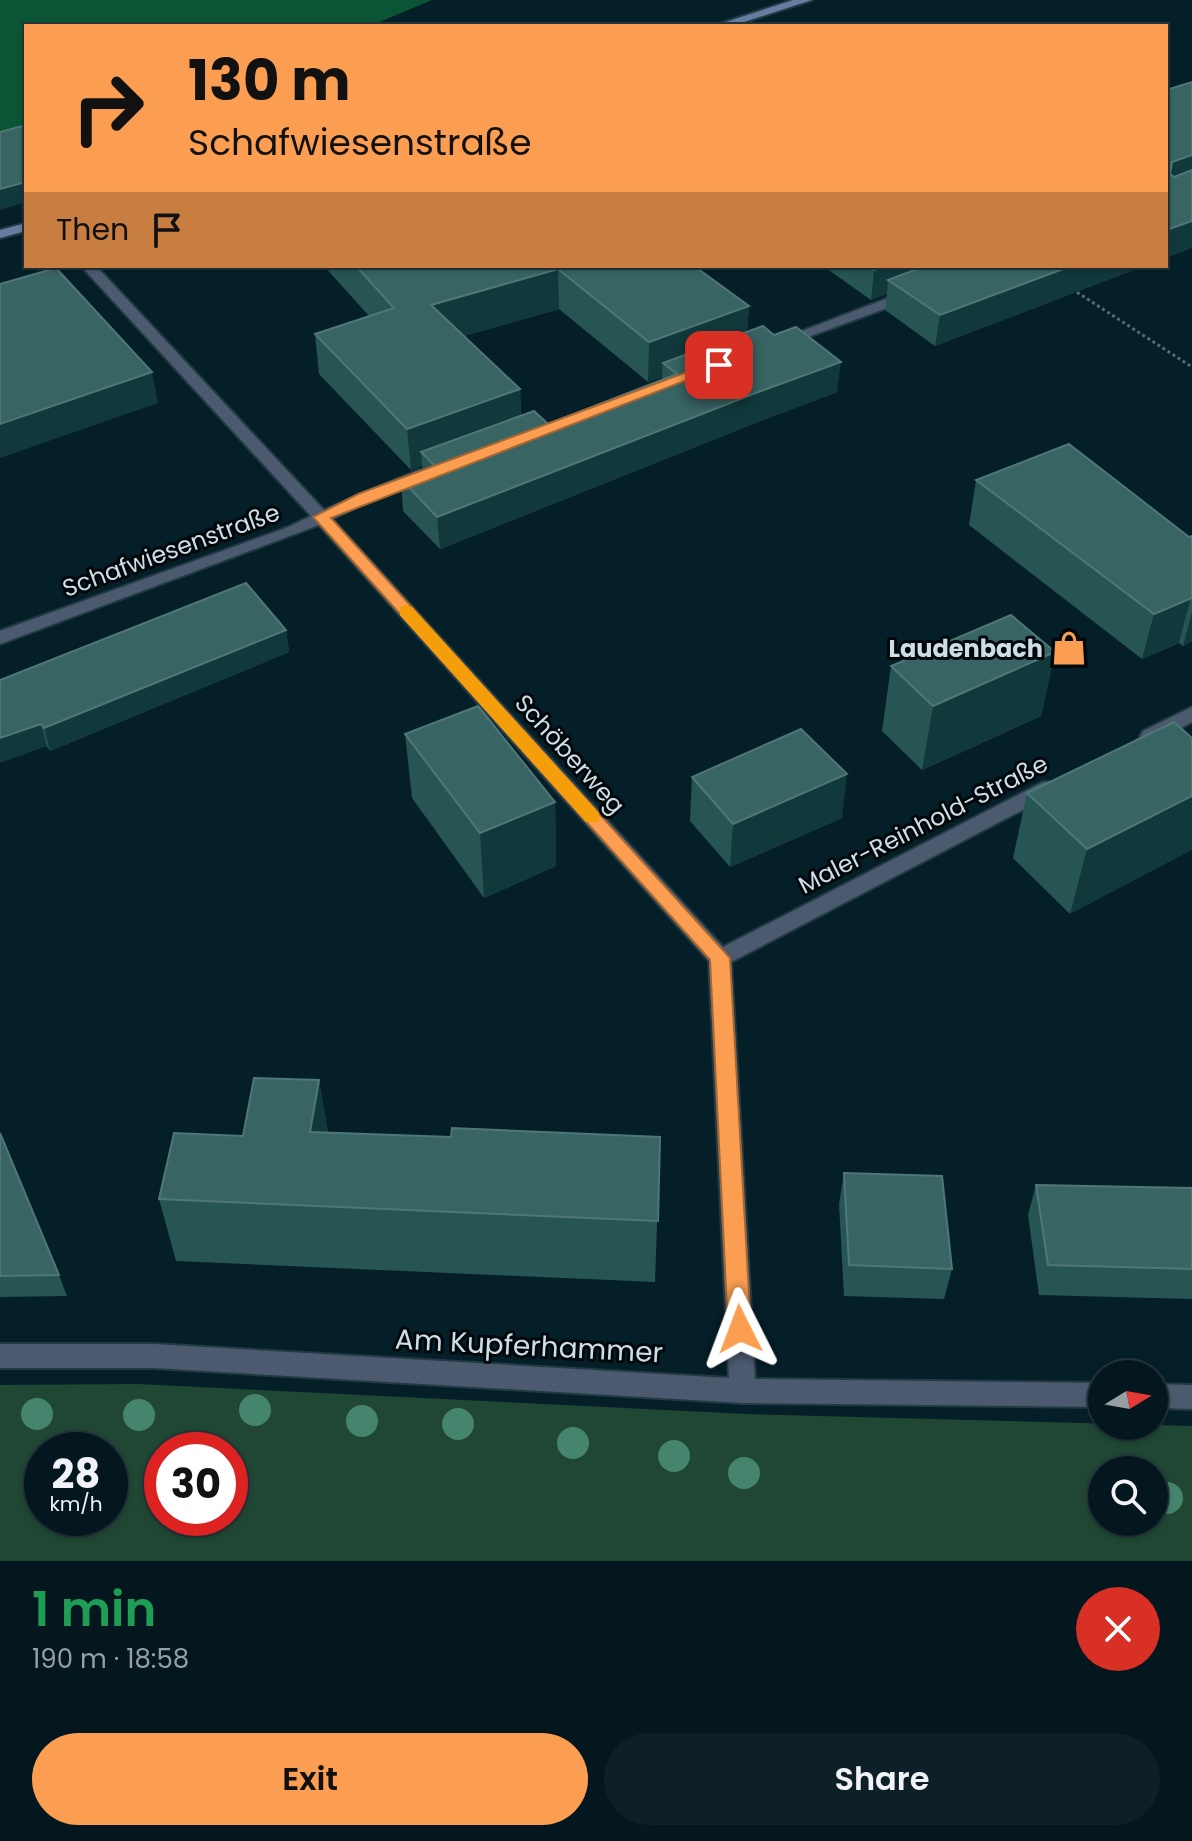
<!DOCTYPE html>
<meta charset="utf-8">
<style>
body{margin:0;font-family:Poppins,sans-serif;background:#0d2028;color:#f1f3f6;height:100vh;display:flex;flex-direction:column;font-size:30px;white-space:nowrap}
*{box-sizing:border-box;margin:0}
p{font-size:26px;color:#979fa4}
.icon{flex:none;width:44px;height:44px;fill:none;stroke:currentColor;stroke-width:2;stroke-linecap:round;stroke-linejoin:round}
.map{position:relative;height:1561px;overflow:hidden}
.panel{display:flex;flex-direction:column;background:#04171f;flex:1}
.panel>*{flex:none}
.banner{position:absolute;left:24px;top:24px;width:1144px;height:244px;border-radius:0px;box-shadow:0 2px 6px #0004,0 0 0 2px #25363d;background:#fb9e51;color:#111;overflow:hidden}
.needle{width:52px;rotate:79deg}
.fabs{position:absolute;left:1088px;top:1360px;display:grid;gap:16px}
.fabs a{display:grid;place-items:center;width:80px;height:80px;border-radius:50%;background:#04171f;box-shadow:0 2px 6px #0004,0 0 0 2px #25363d;font-size:40px}
.speed{position:absolute;left:24px;top:1432px;display:flex;gap:16px;font-size:40px;font-weight:700;text-align:center}
.speed>*{display:grid;place-content:center;width:104px;height:104px;border-radius:50%;background:#04171f;box-shadow:0 2px 6px #0004,0 0 0 2px #25363d;line-height:1}
.speed small{font-size:20px;font-weight:400}
.speed .limit{border:12px solid #d22;background:#fff;color:#111}
.pin{position:absolute;display:grid;place-items:center;width:68px;height:68px;color:#fff;margin:-34px;border-radius:16px;box-shadow:0 4px 12px #0006}
.me{position:absolute;width:88px;margin:-44px;rotate:357deg;stroke-linejoin:round;filter:drop-shadow(0 0 6px #0008)}
.turn{display:flex;align-items:center;gap:28px;height:168px;padding:0 32px;font-size:36px}
.turn .icon{width:104px;height:104px;stroke-width:2.5}
.turn b{display:block;font-size:56px;line-height:68px}
.then{display:flex;align-items:center;height:76px;padding:0 32px;background:#0003;gap:16px;font-size:30px}
.round{display:grid;place-items:center;flex:none;width:84px;height:84px;border-radius:42px;background:#0d2028}
.overview{display:flex;align-items:center;justify-content:space-between;height:136px;padding:0 32px}
h1{font-size:48px;font-weight:600;line-height:60px;color:#1e9e55}
.action{display:flex;gap:16px;margin-top:auto;padding:16px 32px}
.action a{flex:1;height:92px;border-radius:48px;background:#fb9e51;color:#111;font-size:32px;font-weight:600;line-height:92px;text-align:center}
.action a+a{background:#0d2028;color:#f1f3f6}
.map>svg:first-child{display:block}
</style>
<div class="map">
<svg width="1192" height="1561" viewBox="0 0 1192 1561">
<rect width="100%" height="100%" fill="#051f29"/>
<path fill="#204733" fill-rule="evenodd" d="M 137,1384 L 747,1414 L 1192,1426 L 1192,1561 L 0,1561 L 0,1385 ZM 42,1450 L 110,1450 L 110,1518 L 42,1518 ZM 162,1450 L 230,1450 L 230,1518 L 162,1518 ZM 1102,1470 L 1154,1470 L 1154,1522 L 1102,1522 Z"/>
<path fill="#0b5535" d="M 0,0 L 432,0 L 370,26 L 26,26 L 26,143 L 0,151 Z"/>
<g fill="none" stroke-linecap="round" stroke-linejoin="round">
<g stroke="#213a43" stroke-width="4">
<g id="minor">
<path d="M 81,266 L 96,266 L 324,510 L 419,470 L 431,470 L 431,478 L 369,501 L 332,519 L 723,947 L 1043,782 L 1057,782 L 1060,787 L 1057,792 L 731,962 L 755,1379 L 1102,1383 L 1102,1407 L 743,1403 L 154,1368 L 0,1368 L 0,1344 L 154,1344 L 729,1378 L 709,961 L 319,525 L 0,644 L 0,631 L 286,528 L 311,516 Z"/>
<path d="M 909,290 L 917,295 L 914,298 L 786,345 L 781,347 L 773,342 Z"/>
<path d="M 1192,707 L 1192,722 L 1157,741 L 1143,741 L 1140,736 L 1143,731 Z"/>
<path d="M 1154,1384 L 1192,1385 L 1192,1409 L 1154,1408 Z"/>
</g>
</g>
<g stroke="#213a43" stroke-width="4">
<g id="secondary">
<path d="M 793,0 L 812,0 L 732,26 L 713,26 Z"/>
<path d="M 26,223 L 26,231 L 0,238 L 0,230 Z"/>
</g>
</g>
<path stroke="#566c74" stroke-width="3" stroke-dasharray="3 3" stroke-linecap="butt" d="M 1072,289 L 1192,367"/>
<use href="#minor" fill="#4c5a6f" fill-rule="evenodd"/>
<use href="#secondary" fill="#677d9f" fill-rule="evenodd"/>
</g>
<g fill="#45856d">
<circle cx="255" cy="1410" r="16"/>
<circle cx="37" cy="1414" r="16"/>
<circle cx="139" cy="1415" r="16"/>
<circle cx="362" cy="1421" r="16"/>
<circle cx="458" cy="1424" r="16"/>
<circle cx="573" cy="1443" r="16"/>
<circle cx="674" cy="1456" r="16"/>
<circle cx="744" cy="1473" r="16"/>
<circle cx="1167" cy="1498" r="16"/>
</g>
<g fill="#265554" fill-rule="evenodd">
<path d="M 324,266 L 694,266 L 749,306 L 747,332 L 837,392 L 758,422 L 440,549 L 403,511 L 401,479 L 423,471 L 422,466 L 411,470 L 319,374 L 315,334 L 369,316 ZM 559,309 L 648,382 L 662,377 L 662,380 L 548,424 L 521,415 L 520,389 L 464,336 Z"/>
<path d="M 823,266 L 1144,266 L 935,346 L 885,310 L 887,294 L 871,300 Z"/>
<path d="M 976,480 L 1189,537 L 1192,536 L 1192,641 L 1183,646 L 1179,643 L 1142,659 L 969,525 Z"/>
<path d="M 286,630 L 289,652 L 50,751 L 0,680 Z"/>
<path d="M 1055,652 L 1041,716 L 922,770 L 882,731 L 891,666 Z"/>
<path d="M 1174,722 L 1070,914 L 1013,858 L 1027,793 Z"/>
<path d="M 405,734 L 555,802 L 556,866 L 484,898 L 412,798 Z"/>
<path d="M 692,777 L 842,818 L 730,867 L 690,821 Z"/>
<path d="M 319,1080 L 328,1133 L 451,1137 L 660,1137 L 655,1282 L 176,1261 L 159,1199 L 243,1136 Z"/>
<path d="M 0,1133 L 59,1275 L 67,1296 L 0,1297 Z"/>
<path d="M 844,1173 L 952,1269 L 944,1299 L 844,1296 L 839,1204 Z"/>
<path d="M 1036,1185 L 1192,1188 L 1192,1299 L 1039,1295 L 1028,1215 Z"/>
</g>
<g fill="#11393c">
<path d="M 1192,155 L 1192,178 L 1166,191 L 1172,162 Z"/>
<path d="M 26,182 L 26,202 L 0,210 L 0,189 Z"/>
<path d="M 1192,221 L 1192,248 L 1166,258 L 1166,230 Z"/>
<path d="M 885,266 L 963,266 L 888,280 L 887,294 L 871,300 L 874,270 Z"/>
<path d="M 1071,266 L 1144,266 L 935,346 L 940,315 Z"/>
<path d="M 558,269 L 559,309 L 433,345 L 431,305 Z"/>
<path d="M 749,306 L 746,346 L 663,363 L 662,377 L 648,382 L 649,342 Z"/>
<path d="M 841,362 L 837,392 L 758,422 L 440,549 L 437,517 L 761,391 Z"/>
<path d="M 152,372 L 158,403 L 0,458 L 0,424 Z"/>
<path d="M 520,389 L 521,429 L 421,452 L 422,466 L 411,470 L 407,429 Z"/>
<path d="M 1191,597 L 1179,643 L 1142,659 L 1154,614 Z"/>
<path d="M 1192,612 L 1192,641 L 1183,646 Z"/>
<path d="M 286,630 L 289,652 L 50,751 L 44,728 Z"/>
<path d="M 1055,652 L 1041,716 L 922,770 L 933,706 Z"/>
<path d="M 41,724 L 47,746 L 0,763 L 0,738 Z"/>
<path d="M 847,774 L 842,818 L 730,867 L 733,824 Z"/>
<path d="M 1192,796 L 1192,850 L 1070,914 L 1087,849 Z"/>
<path d="M 555,802 L 556,866 L 484,898 L 480,833 Z"/>
<path d="M 319,1080 L 330,1143 L 310,1132 Z"/>
</g>
<g fill="#386464" stroke="#507778" stroke-width="2">
<path d="M 1192,82 L 1192,155 L 1172,162 L 1170,174 L 1174,177 L 1192,170 L 1192,221 L 1166,230 L 1166,90 Z"/>
<path d="M 26,125 L 26,182 L 0,189 L 0,132 Z"/>
<path d="M 356,266 L 694,266 L 749,306 L 649,342 L 558,269 L 431,305 L 520,389 L 407,429 L 315,334 L 394,308 Z"/>
<path d="M 869,266 L 885,266 L 874,270 Z"/>
<path d="M 925,266 L 1071,266 L 940,315 L 888,280 Z"/>
<path d="M 56,268 L 152,372 L 0,424 L 0,284 Z"/>
<path d="M 763,326 L 774,335 L 796,327 L 841,362 L 761,391 L 437,517 L 401,479 L 435,466 L 421,452 L 534,411 L 548,424 L 677,374 L 663,363 Z"/>
<path d="M 1069,444 L 1189,537 L 1192,536 L 1192,598 L 1154,614 L 976,480 Z"/>
<path d="M 246,583 L 286,630 L 44,728 L 41,724 L 0,738 L 0,680 Z"/>
<path d="M 1011,615 L 1055,652 L 933,706 L 891,666 Z"/>
<path d="M 478,706 L 555,802 L 480,833 L 405,734 Z"/>
<path d="M 1174,722 L 1192,738 L 1192,796 L 1087,849 L 1027,793 Z"/>
<path d="M 801,729 L 847,774 L 733,824 L 692,777 Z"/>
<path d="M 254,1078 L 319,1080 L 310,1132 L 451,1137 L 452,1128 L 660,1137 L 658,1221 L 159,1199 L 174,1133 L 243,1136 Z"/>
<path d="M 0,1133 L 59,1275 L 0,1276 Z"/>
<path d="M 844,1173 L 942,1176 L 952,1269 L 849,1265 Z"/>
<path d="M 1036,1185 L 1192,1188 L 1192,1269 L 1048,1265 Z"/>
</g>
<path fill="#fb9e51" stroke="#a36735" stroke-width="2" d="M 714,362 L 726,365 L 331,518 L 730,958 L 751,1329 L 748,1336 L 740,1339 L 732,1336 L 728,1329 L 710,960 L 313,517 L 358,494 Z"/>
<path fill="#f59e0b" d="M 406,605 L 412,607 L 599,813 L 599,822 L 586,822 L 400,615 L 400,607 Z"/>
<defs>
<g id="shop-bare" transform="scale(2.76)"><path d="M-5-2.5h2.3a2.7 3.5 0 0 1 5.4 0H5L5.5 6h-11ZM-1.5-2.5h3a1.5 2.3 0 0 0-3 0Z" fill="#fb9e51" stroke="#01080c" stroke-width="2.5" paint-order="stroke"/></g>
</defs>
<g fill-rule="evenodd">
<use href="#shop-bare" x="1069" y="648"/>
</g>
<g text-anchor="middle" dominant-baseline="central" stroke-width="6" stroke-linejoin="round" paint-order="stroke">
<g font-size="24" fill="#cfdee5" stroke="#01080c">
<text transform="translate(171 550) rotate(-20)">Schafwiesenstraße</text>
<text transform="translate(570 754) rotate(48)">Schöberweg</text>
<text transform="translate(923 824) rotate(-27)">Maler-Reinhold-Straße</text>
</g>
<g font-size="24" font-weight="bold" fill="#cfdee5" stroke="#01080c" text-anchor="end">
<text x="1043" y="648">Laudenbach</text>
</g>
<g font-size="28" fill="#cfdee5" stroke="#01080c">
<text transform="translate(529 1346) rotate(3)">Am Kupferhammer</text>
</g>
</g>
</svg>
<div class="fabs">
<a><svg class="needle" viewBox="-14 -14 28 28"><path d="M0-13l5 13h-10z" fill="#e53935"/><path d="M0 13l5-13h-10z" fill="#979fa4"/></svg></a>
<a><svg class="icon" aria-label="search" viewBox="0 0 24 24"><circle cx="10" cy="10" r="6"/><path d="M15 15l6 6"/></svg></a>
</div>
<div class="speed"><div>28<small>km/h</small></div><div class="limit">30</div></div>
<div class="pin" style="left:719px;top:365px;background:#d93025"><svg class="icon" aria-label="arrive" viewBox="0 0 24 24"><path d="M6 21V4h12l-3 4 3 4H6"/></svg></div>
<svg class="me" style="left:740px;top:1329px" viewBox="-20 -20 40 40"><path d="M0-17L14 15 0 8-14 15z" fill="#fb9e51" stroke="#fff" stroke-width="4"/></svg>
<div class="banner">
<div class="turn"><svg class="icon" aria-label="right" viewBox="0 0 24 24"><path d="M7 20v-9h11M14 6l5 5-5 5"/></svg><div><b>130 m</b>Schafwiesenstraße</div></div>
<div class="then">Then<svg class="icon" aria-label="arrive" viewBox="0 0 24 24"><path d="M6 21V4h12l-3 4 3 4H6"/></svg></div>
</div>
</div>
<section class="panel">
<div class="overview"><div><h1>1 min</h1><p>190 m · 18:58</p></div><a class="round" style="background:#d93025;color:#fff"><svg class="icon" aria-label="close" viewBox="0 0 24 24"><path d="M6 6l12 12M18 6L6 18"/></svg></a></div>
<div class="action"><a>Exit</a><a>Share</a></div>
</section>
